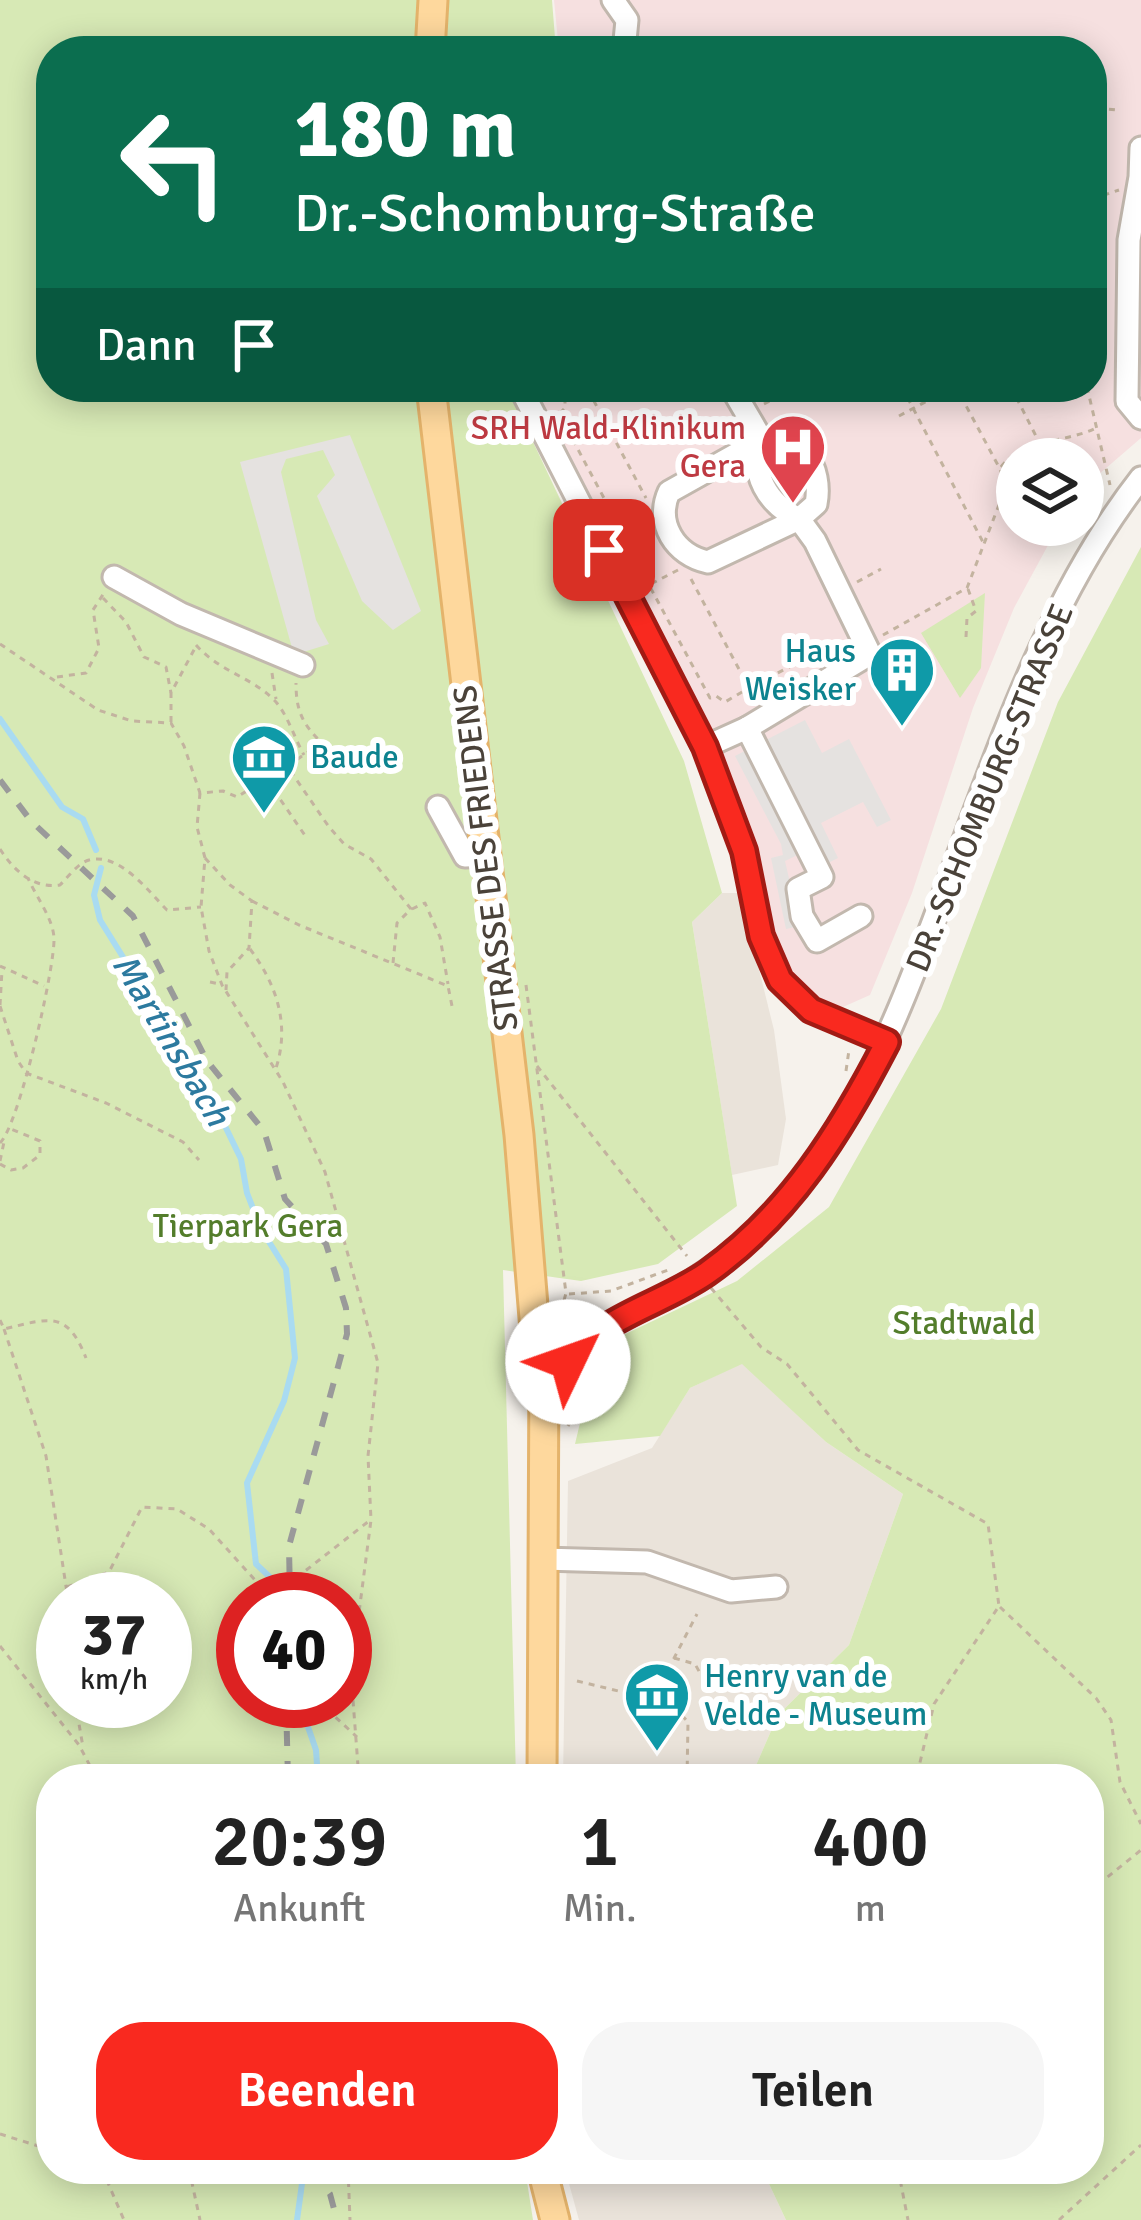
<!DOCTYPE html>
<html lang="de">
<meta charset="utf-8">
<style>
body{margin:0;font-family:Signika,sans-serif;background:#f6f6f6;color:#222;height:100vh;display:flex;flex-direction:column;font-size:45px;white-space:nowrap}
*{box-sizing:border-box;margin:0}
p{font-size:39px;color:#767676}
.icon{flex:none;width:66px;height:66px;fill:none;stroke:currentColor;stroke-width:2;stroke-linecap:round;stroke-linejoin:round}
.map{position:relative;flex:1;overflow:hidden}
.sheet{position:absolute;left:36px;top:1764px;width:1068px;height:420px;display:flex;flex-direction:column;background:#fff;border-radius:48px;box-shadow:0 6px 30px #0003}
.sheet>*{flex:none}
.hud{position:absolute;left:36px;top:36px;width:1071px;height:366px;border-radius:48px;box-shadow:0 6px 30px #0003;background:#0b6e4f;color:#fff;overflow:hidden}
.controls{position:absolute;left:996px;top:438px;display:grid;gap:24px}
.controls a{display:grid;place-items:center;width:108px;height:108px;border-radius:50%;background:#fff;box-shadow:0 6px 30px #0003;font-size:60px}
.speed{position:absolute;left:36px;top:1572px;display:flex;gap:24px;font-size:60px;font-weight:700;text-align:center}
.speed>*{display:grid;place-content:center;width:156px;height:156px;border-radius:50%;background:#fff;box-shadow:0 6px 30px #0003;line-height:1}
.speed small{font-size:30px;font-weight:400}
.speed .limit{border:18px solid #d22;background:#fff;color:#111}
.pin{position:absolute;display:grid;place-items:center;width:102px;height:102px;color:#fff;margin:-51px;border-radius:24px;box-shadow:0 6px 18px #0006}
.me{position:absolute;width:132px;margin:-66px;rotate:48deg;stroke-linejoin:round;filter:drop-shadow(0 0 9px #0008)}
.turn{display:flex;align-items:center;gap:42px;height:252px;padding:0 60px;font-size:54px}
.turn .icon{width:156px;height:156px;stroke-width:2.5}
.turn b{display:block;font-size:84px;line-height:102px}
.then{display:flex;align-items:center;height:114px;padding:0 60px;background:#0003;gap:24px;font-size:45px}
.eta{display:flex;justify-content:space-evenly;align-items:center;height:204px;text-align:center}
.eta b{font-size:72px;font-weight:600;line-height:84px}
.action{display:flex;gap:24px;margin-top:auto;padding:24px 60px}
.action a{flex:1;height:138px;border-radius:48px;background:#f9291f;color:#fff;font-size:48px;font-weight:600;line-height:138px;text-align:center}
.action a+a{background:#f6f6f6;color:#222}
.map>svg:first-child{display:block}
</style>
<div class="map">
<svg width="1141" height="2220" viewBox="0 0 1141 2220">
<rect width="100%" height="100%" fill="#f6f2ec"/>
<g fill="#eae3da">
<path d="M 722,893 L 740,893 L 774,1030 L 786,1119 L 778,1165 L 732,1175 L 692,922 Z"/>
<path d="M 742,1363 L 826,1442 L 903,1494 L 849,1645 L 778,1715 L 750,1779 L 563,1779 L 568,1481 L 652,1448 L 690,1388 Z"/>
<path d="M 565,2169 L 762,2169 L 786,2220 L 579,2220 Z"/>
</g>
<path fill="#f6e0e0" d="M 554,0 L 1141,0 L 1141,438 L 1083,488 L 1083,459 L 1017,459 L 1017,525 L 1059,525 L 1014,608 L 973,708 L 912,893 L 870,995 L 843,1007 L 817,1001 L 797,978 L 739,881 L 692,754 L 511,387 L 1092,387 L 1092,51 L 559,51 Z"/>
<g fill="#d7e9b5" fill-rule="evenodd">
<path d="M 0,0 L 552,0 L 556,51 L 51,51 L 51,387 L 507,387 L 684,761 L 722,893 L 692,922 L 737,1206 L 658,1264 L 581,1281 L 503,1270 L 516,1779 L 51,1779 L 51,2169 L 525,2169 L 533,2220 L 0,2220 ZM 63,1599 L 165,1599 L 165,1701 L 63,1701 ZM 243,1599 L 345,1599 L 345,1701 L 243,1701 Z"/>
<path d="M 1141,547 L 1141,2220 L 786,2220 L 762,2169 L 1089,2169 L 1089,1779 L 750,1779 L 778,1715 L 849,1645 L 903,1494 L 826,1442 L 742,1364 L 690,1388 L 660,1436 L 575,1444 L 598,1347 L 737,1281 L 829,1207 L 941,1009 L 1058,702 Z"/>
<path d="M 985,593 L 981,668 L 960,698 L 921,633 Z"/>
</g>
<g fill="#e5e2e0">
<path d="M 350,435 L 421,611 L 393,630 L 362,601 L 317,496 L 335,475 L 323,450 L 286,459 L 281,472 L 316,620 L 329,644 L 294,655 L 240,462 Z"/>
<path d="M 805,720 L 822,753 L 849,739 L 891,820 L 877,827 L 863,802 L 821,823 L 838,858 L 826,864 L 816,846 L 785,861 L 800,926 L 786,929 L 771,858 L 783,855 L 781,844 L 735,756 Z"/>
</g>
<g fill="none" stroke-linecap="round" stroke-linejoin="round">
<g stroke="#a9dbf1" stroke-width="6">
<path d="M 0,719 L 62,807 L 83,819 L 96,850"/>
<path d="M 101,868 L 94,895 L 100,920 L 136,978 L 158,1026 L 186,1057 L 207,1102 L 225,1126 L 241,1159 L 247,1193 L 261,1229 L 286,1269 L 295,1358 L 284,1401 L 247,1483 L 256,1564 L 273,1580 L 290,1579 L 296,1584 L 295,1599"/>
<path d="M 299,1701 L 316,1750 L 318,1779"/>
<path d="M 297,2220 L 304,2169"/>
</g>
<g stroke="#c2b8ae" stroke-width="27">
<g id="minor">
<path d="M 613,0 L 627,20 L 624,51"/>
<path d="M 1141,148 L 1140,177 L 1129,240 L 1127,401 L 1141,418"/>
<path d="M 520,387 L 705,747 L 744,851 L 761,936 L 780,979 L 811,1010 L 888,1042"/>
<path d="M 762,440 C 749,474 768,504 799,519 L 708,562 C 675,555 655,523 669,492 Z"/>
<path d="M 114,577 L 181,614 L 303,665"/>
<path d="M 747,728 L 822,877 L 798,889 L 802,916 L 817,941 L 861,916"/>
<path d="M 705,747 L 747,728 L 870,654 L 815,541 L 799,519 L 816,504 C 823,468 801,431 762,440 L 731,387"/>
<path d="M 438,807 L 465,856 L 486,855"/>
<path d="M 535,1330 C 558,1329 586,1331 608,1324 C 630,1317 653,1303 673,1292 C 842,1199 898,1014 962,845 C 1009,719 1057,585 1141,478"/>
<path d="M 546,1401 L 576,1351 L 605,1325"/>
<path d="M 543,1559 L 647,1562 L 731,1591 L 776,1587"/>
</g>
</g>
<g stroke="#e4b36b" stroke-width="33">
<g id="major">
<path d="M 430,51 L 433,0"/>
<path d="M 431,387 L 519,1135 L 535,1330 L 544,1368 L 542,1779"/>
<path d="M 542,2169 L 555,2220"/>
</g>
</g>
<g stroke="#c3b39f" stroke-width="3" stroke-dasharray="6 6" stroke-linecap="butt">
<path d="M 1097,108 L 1117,110"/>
<path d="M 1092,199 L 1119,190"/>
<path d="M 587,387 L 565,398 L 565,408 L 559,414 L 620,528 L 646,514"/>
<path d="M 902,387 L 984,544"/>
<path d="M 1011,387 L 1040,444"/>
<path d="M 1087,387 L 1110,485"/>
<path d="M 588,390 L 646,498"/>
<path d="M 764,404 L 787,392"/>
<path d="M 899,416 L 953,387"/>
<path d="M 1001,467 C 1022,439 1063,443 1094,429"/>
<path d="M 678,570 L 649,585 L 710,698 L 716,696 L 725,702 L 749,688 L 755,699"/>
<path d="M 691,579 L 749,688 L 839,641"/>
<path d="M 857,582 L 881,569"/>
<path d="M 103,598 L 126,622 L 144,657 L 166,667 L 171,693"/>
<path d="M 883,635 L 967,588 L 1002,497 L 1005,483 L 1000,469 L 956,387"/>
<path d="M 966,637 L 967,618 L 976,611 L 968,589"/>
<path d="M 0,644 L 98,710 L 132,721 L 171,723 L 184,746 L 200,793 L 223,791 L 237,797 L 287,766 L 329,827 L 344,844 L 371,859 L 411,909 L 397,923 L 393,963"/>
<path d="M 196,645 C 221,673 253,677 276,702 C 288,716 295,739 304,755"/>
<path d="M 272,673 L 276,699"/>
<path d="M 57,677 L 86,673 L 99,648 L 93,610 L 104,593"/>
<path d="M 171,722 L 171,693 L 195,648"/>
<path d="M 287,766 L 322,743 C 302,724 296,710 296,683"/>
<path d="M 267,780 L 306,837"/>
<path d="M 200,793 L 197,827 L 205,858 L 201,907 L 209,951 L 222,985 L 283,1082 L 325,1172 L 378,1363 L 368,1456 L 371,1520 L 351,1674 L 359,1779"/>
<path d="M 0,849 C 14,871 34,889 60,885 C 69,876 78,863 89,860 C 120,852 149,892 167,910 L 201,907"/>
<path d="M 205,858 L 230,885 L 252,901 L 249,948 L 227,972 L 226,990"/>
<path d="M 252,901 L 299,925 L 448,986 L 453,1011"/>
<path d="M 412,909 L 425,903 L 440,937 L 448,984"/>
<path d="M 250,949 C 277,985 290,1025 276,1068"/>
<path d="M 0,966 L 44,986"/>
<path d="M 210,982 L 220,984"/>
<path d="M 526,985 L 566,1293 L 562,1308"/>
<path d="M 0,1005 L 2,970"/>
<path d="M 0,1006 L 18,1061 L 26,1073 L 106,1103 L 183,1142 L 199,1160"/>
<path d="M 537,1066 L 687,1256"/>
<path d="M 846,1071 L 849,1050"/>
<path d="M 0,1143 C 19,1125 55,968 54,938 C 53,918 36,897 28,878"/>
<path d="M 0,1161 L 4,1142"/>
<path d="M 0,1164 L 11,1170 L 23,1168 L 40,1155 L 40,1141 L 11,1129"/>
<path d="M 711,1288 L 761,1347 L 787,1364 L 858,1450 L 988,1524 L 999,1606 L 934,1704 L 916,1779"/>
<path d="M 569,1294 L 611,1291 L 668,1270"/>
<path d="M 0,1320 L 4,1329 C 50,1318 67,1310 86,1358"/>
<path d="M 4,1329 L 46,1456 L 68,1599"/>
<path d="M 568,1426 L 582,1397 L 582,1379"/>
<path d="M 67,1587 L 109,1572 L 142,1507 L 177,1509 L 209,1529 L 272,1599 L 281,1585 L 290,1584"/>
<path d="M 291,1599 L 291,1582 L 369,1521"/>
<path d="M 1000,1607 L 1096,1698 L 1111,1720 L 1120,1782 L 1141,1824"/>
<path d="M 0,1646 L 79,1745 L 97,1779"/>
<path d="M 674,1658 L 695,1664 L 700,1673"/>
<path d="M 577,1681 L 647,1698 L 665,1699"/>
<path d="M 657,1691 L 697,1614"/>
<path d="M 647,1698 L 648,1690 L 667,1691 L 667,1704 L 672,1704 L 688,1722 L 687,1779"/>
<path d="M 75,1701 L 83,1747"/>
<path d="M 318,1701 L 357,1737"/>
<path d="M 657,1712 L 658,1700"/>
<path d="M 1089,1892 L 1141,1850"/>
<path d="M 0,2134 L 51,2150"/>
<path d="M 102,2169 L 124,2220"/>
<path d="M 189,2169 L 200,2220"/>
<path d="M 348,2169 L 350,2220"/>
<path d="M 898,2169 L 908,2220"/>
<path d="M 1059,2220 L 1141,2145"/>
</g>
<use href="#minor" stroke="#fff" stroke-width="21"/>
<use href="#major" stroke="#fed89d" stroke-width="27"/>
<g stroke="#9a9a9a" stroke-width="6" stroke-dasharray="15 15" stroke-linecap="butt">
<path d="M 0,780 L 31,821 L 133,916 L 207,1061 L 264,1131 L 285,1199 L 326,1244 L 346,1308 L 347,1334 L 289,1546 L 290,1599"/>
<path d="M 286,1701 L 288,1779"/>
<path d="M 312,2169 L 330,2194 L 337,2220"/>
</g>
</g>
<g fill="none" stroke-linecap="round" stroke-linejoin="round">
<g stroke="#a21b14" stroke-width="30">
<path id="route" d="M 568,1362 C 603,1315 661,1305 707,1273 C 790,1214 841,1131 887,1042 L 811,1010 L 780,980 L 761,936 L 744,851 L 705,747 L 604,550"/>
</g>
<use href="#route" stroke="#f9291f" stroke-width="21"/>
</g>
<defs>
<g id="hospital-pin" transform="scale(3.45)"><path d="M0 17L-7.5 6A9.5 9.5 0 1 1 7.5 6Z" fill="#e0444e" stroke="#fff"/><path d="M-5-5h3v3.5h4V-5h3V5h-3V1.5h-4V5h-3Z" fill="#fff"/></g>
<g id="building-pin" transform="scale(3.45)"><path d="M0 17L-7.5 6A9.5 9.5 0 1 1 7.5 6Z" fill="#0f9aa8" stroke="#fff"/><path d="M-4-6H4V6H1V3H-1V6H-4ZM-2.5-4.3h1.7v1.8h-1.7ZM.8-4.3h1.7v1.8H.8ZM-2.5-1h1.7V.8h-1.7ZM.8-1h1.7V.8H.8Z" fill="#fff"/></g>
<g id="museum-pin" transform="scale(3.45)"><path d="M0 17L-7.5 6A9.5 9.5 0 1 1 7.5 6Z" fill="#0f9aa8" stroke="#fff"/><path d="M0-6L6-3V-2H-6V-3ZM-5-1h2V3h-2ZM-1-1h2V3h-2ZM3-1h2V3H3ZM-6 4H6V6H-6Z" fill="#fff"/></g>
</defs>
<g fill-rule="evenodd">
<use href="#hospital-pin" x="793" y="447"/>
<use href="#building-pin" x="902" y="670"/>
<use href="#museum-pin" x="264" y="757"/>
<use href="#museum-pin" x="657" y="1695"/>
</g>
<g text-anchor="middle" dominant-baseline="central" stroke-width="12" stroke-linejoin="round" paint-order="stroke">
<g font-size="33" fill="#be3a42" stroke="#fff" text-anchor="end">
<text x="746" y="428">SRH Wald-Klinikum<tspan x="746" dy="38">Gera</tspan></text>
</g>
<g font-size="33" fill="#0d838f" stroke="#fff" text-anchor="start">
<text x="856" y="651" text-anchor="end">Haus<tspan x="856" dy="38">Weisker</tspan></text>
<text x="310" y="757">Baude</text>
<text x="704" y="1676">Henry van de<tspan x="704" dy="38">Velde - Museum</tspan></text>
</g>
<g font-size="33" fill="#4a4239" stroke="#fff">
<text transform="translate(990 788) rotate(-68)">DR.-SCHOMBURG-STRASSE</text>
<text transform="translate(486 858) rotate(-97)">STRASSE DES FRIEDENS</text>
</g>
<g font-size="33" fill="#537d2b" stroke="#fff">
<text x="248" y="1226">Tierpark Gera</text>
<text x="964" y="1323">Stadtwald</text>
</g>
<g font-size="36" font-style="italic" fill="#2c7a9f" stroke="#fff">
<text transform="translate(171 1040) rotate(59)">Martinsbach</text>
</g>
</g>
</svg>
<div class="controls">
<a><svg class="icon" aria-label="layers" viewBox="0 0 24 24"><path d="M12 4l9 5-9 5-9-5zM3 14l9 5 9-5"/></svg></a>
</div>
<div class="speed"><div>37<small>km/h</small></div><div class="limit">40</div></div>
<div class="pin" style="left:604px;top:550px;background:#d93025"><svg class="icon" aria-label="arrive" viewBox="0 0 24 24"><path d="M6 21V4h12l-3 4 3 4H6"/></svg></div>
<svg class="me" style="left:568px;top:1362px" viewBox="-20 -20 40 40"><circle r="19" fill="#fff"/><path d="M0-13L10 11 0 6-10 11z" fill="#f9291f"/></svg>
<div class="hud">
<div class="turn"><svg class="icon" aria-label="left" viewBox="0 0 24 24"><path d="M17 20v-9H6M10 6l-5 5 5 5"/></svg><div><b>180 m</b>Dr.-Schomburg-Straße</div></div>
<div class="then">Dann<svg class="icon" aria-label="arrive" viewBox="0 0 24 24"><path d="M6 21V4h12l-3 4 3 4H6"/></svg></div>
</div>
<section class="sheet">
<div class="eta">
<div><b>20:39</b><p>Ankunft</p></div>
<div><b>1</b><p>Min.</p></div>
<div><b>400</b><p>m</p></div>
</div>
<div class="action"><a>Beenden</a><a>Teilen</a></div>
</section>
</div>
